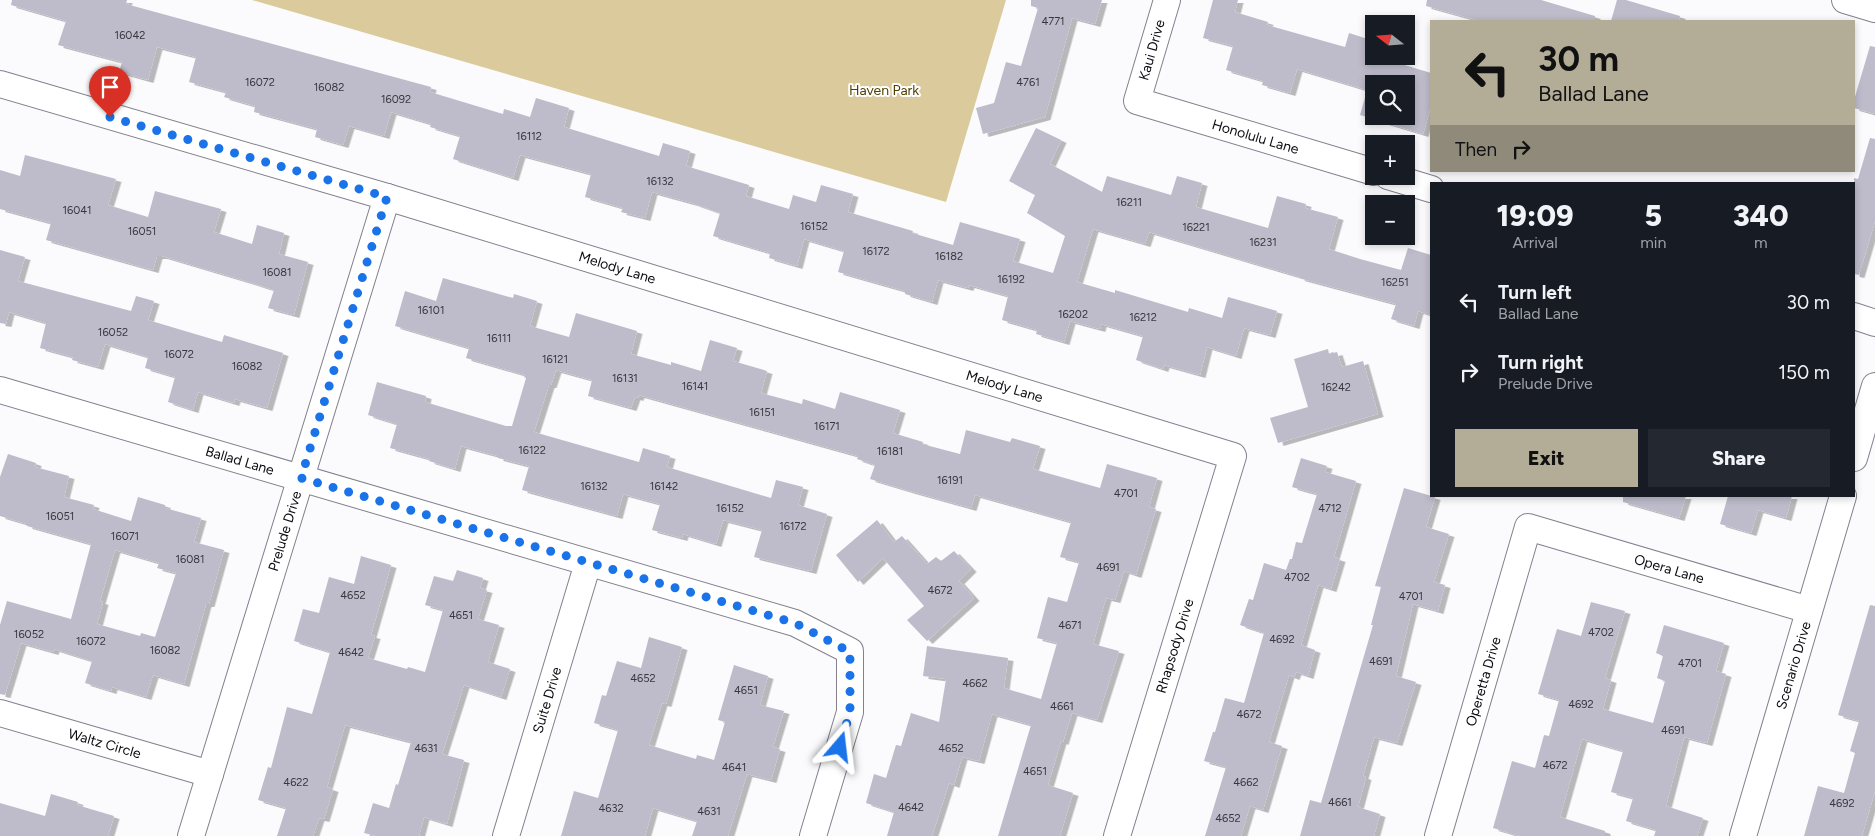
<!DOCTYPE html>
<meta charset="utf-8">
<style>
body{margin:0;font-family:Figtree,sans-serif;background:#242831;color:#f1f3f6;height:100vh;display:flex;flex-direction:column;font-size:19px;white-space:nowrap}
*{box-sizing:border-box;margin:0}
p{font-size:16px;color:#9ea1a6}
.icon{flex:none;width:28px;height:28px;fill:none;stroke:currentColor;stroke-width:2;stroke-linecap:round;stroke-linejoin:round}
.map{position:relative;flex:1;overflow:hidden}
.details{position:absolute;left:1430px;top:182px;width:425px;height:315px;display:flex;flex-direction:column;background:#171b24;border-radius:0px;box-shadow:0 2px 8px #0003}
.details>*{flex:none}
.top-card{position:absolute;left:1430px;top:20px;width:425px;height:152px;border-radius:0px;box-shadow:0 2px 8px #0003;background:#b3ad98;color:#111;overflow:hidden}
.needle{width:32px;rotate:287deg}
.buttons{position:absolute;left:1365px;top:15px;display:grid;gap:10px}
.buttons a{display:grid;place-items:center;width:50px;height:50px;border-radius:0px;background:#171b24;box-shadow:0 2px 8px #0003;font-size:25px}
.pin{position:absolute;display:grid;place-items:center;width:42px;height:42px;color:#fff;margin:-51px -21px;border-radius:50% 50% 50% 0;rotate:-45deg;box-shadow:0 0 5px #0007}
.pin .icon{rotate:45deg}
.me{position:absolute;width:55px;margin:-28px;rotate:17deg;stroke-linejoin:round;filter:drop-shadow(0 0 4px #0008)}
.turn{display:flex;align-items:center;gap:18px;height:105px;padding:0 25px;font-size:22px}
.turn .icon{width:65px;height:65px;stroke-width:2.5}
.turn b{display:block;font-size:35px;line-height:42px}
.then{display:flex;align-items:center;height:48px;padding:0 25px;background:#0003;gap:10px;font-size:19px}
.eta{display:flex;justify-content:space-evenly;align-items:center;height:85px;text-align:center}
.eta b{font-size:30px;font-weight:800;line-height:35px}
.action{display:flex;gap:10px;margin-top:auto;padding:10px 25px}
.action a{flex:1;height:58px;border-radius:0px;background:#b3ad98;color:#111;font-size:20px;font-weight:800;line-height:58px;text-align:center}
.action a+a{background:#242831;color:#f1f3f6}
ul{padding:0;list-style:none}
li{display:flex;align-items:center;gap:15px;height:70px;padding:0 25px}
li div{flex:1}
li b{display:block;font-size:19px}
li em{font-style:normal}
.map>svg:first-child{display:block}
</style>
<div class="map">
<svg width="1875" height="836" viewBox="0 0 1875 836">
<defs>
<filter id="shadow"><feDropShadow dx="5.5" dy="3" stdDeviation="0" flood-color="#0004"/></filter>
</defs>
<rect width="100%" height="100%" fill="#fbfbfe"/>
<path fill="#daca9c" d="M 252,0 L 1006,0 L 946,202 Z"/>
<g fill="#bebbcb" fill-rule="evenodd" filter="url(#shadow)">
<path d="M 12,0 L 127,0 L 126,4 L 431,87 L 430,92 L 503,114 L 504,109 L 530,117 L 536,98 L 569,108 L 564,127 L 659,156 L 663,143 L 690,151 L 686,166 L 749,185 L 746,196 L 789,209 L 793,195 L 816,202 L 821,185 L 853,194 L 848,212 L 913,231 L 912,233 L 953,245 L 960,222 L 1020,239 L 1013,261 L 1053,273 L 1065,236 L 1027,213 L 1035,195 L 1009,181 L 1036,128 L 1061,140 L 1050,164 L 1102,192 L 1107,176 L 1171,195 L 1177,176 L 1202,183 L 1196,207 L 1268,228 L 1277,196 L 1306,204 L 1305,208 L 1338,217 L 1329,249 L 1360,259 L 1401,270 L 1408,248 L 1431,255 L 1431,315 L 1418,311 L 1414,326 L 1391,319 L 1396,304 L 1299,278 L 1300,277 L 1149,232 L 1145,244 L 1093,229 L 1077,282 L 1115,293 L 1115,290 L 1188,312 L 1189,308 L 1222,318 L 1228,297 L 1277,311 L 1270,335 L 1244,328 L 1236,356 L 1207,347 L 1200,375 L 1164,365 L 1163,369 L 1136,360 L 1143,336 L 1101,324 L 1100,329 L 1070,321 L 1064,342 L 1036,334 L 1037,330 L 1002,320 L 1008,296 L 969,285 L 968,288 L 938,280 L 932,302 L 905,294 L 905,291 L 838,272 L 844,251 L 804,239 L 797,266 L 769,258 L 770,253 L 713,236 L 720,213 L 692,203 L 652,192 L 645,218 L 621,212 L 623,208 L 585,197 L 591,174 L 520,155 L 513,178 L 453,159 L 460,136 L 430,127 L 431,124 L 391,112 L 384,136 L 349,126 L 343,145 L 315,137 L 317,129 L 254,112 L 255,106 L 224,97 L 226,92 L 189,82 L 196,57 L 157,47 L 148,80 L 119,72 L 122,62 L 58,45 L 66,21 L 11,5 Z"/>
<path d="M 1031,0 L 1102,0 L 1095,24 L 1072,18 L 1045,117 L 983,134 L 976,108 L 994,103 L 1006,62 L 1021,66 L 1038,8 L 1031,6 Z"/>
<path d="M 1213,0 L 1238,0 L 1235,12 L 1268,22 L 1267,25 L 1345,47 L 1349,33 L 1374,41 L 1374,56 L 1389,56 L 1399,59 L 1398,63 L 1431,73 L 1431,106 L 1423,134 L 1360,115 L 1367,90 L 1297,69 L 1290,93 L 1262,85 L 1263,81 L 1226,70 L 1233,46 L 1203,38 ZM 1374,84 L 1406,84 L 1406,116 L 1374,116 Z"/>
<path d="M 1427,0 L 1541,0 L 1595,16 L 1595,21 L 1480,21 L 1426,6 Z"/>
<path d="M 1617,0 L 1626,0 L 1680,16 L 1679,21 L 1611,21 Z"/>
<path d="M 1870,46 L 1875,47 L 1875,114 L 1854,108 L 1854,100 Z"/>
<path d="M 1870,138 L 1875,139 L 1875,221 L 1859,275 L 1854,274 L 1854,178 L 1858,179 Z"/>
<path d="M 25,155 L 116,179 L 108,205 L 148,217 L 155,191 L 221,209 L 214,232 L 252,244 L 257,225 L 284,233 L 279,254 L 308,262 L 294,315 L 268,308 L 274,290 L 246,281 L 162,256 L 157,256 L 153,270 L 46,240 L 51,223 L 0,209 L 0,170 L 20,176 Z"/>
<path d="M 0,250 L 25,257 L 18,281 L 131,311 L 136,296 L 154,301 L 148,320 L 222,342 L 224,335 L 283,353 L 267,408 L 235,399 L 234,403 L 198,392 L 193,410 L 168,402 L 175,377 L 145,368 L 148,357 L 105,344 L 98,367 L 72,360 L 73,357 L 40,348 L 46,323 L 9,312 L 6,324 L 0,323 Z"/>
<path d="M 443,278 L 513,298 L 514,294 L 537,301 L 530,326 L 569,337 L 576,313 L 637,331 L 631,354 L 671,365 L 671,362 L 701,371 L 710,340 L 737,348 L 733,361 L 767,371 L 761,393 L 802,404 L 803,399 L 835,409 L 840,392 L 900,410 L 893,433 L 923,442 L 922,444 L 960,454 L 966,430 L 1010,442 L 1012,438 L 1040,446 L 1033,469 L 1100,488 L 1107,464 L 1157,478 L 1149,507 L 1156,509 L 1136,575 L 1124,571 L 1115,600 L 1106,598 L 1093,644 L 1119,651 L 1097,720 L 1072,713 L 1063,742 L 1061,741 L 1048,785 L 1073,793 L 1060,836 L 998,836 L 1031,725 L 992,714 L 979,761 L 962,757 L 954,785 L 949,783 L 932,836 L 887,836 L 894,812 L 866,803 L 874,774 L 886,778 L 896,745 L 901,746 L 911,713 L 939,722 L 946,679 L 923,676 L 927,646 L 1008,658 L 1004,688 L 1041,699 L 1057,643 L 1037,638 L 1048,597 L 1067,602 L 1079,562 L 1060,557 L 1071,522 L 975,495 L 971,508 L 910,491 L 870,479 L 875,465 L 857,459 L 858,456 L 639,395 L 638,398 L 635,397 L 631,408 L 588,396 L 592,380 L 556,370 L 551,385 L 549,385 L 534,432 L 639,462 L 643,448 L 670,456 L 667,467 L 771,498 L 776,480 L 803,487 L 798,505 L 827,514 L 811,571 L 754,557 L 762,530 L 723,520 L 716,544 L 683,534 L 682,538 L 652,530 L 660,504 L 623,494 L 617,516 L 522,490 L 529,466 L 498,458 L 498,456 L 461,446 L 455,469 L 429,461 L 430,459 L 390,448 L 397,424 L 368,415 L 377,382 L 426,396 L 425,402 L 506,426 L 512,426 L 526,378 L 524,377 L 525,375 L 466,358 L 469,348 L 395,326 L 405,291 L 436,301 Z"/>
<path d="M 1328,349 L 1329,354 L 1337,352 L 1342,367 L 1363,361 L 1378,414 L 1278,443 L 1270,418 L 1308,407 L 1294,359 Z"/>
<path d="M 8,454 L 36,463 L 35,467 L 69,476 L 64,497 L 94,505 L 93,509 L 131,521 L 138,497 L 165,505 L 165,508 L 201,518 L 194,542 L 224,550 L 209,604 L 206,604 L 184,684 L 153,675 L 146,697 L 112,687 L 111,691 L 85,683 L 92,661 L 54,649 L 53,652 L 21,643 L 5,695 L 0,694 L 0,625 L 7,601 L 71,619 L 91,544 L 27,526 L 27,524 L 0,516 L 0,477 ZM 115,550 L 159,563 L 157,568 L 176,573 L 155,637 L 141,633 L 140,636 L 97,624 L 103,602 L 100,601 Z"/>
<path d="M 1301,458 L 1327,466 L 1325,472 L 1356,481 L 1334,557 L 1340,559 L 1331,589 L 1318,585 L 1301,645 L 1315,650 L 1308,676 L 1296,672 L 1294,677 L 1289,675 L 1269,742 L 1282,746 L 1263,810 L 1250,806 L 1241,836 L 1205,836 L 1226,767 L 1204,761 L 1213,732 L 1215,732 L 1225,698 L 1244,703 L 1264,633 L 1240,625 L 1249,599 L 1253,600 L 1264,563 L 1286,570 L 1290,559 L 1292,559 L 1296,542 L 1302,543 L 1317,494 L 1292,487 Z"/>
<path d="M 1404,488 L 1435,497 L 1426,527 L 1449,534 L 1434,582 L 1445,585 L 1438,611 L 1413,604 L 1396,676 L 1416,682 L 1397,743 L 1374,737 L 1363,776 L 1366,777 L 1358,807 L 1380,814 L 1374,836 L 1300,836 L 1310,800 L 1321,803 L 1373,625 L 1371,625 L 1381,587 L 1375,586 Z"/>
<path d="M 1623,496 L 1686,496 L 1679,518 L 1623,502 Z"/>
<path d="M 1728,496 L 1792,496 L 1786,518 L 1758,510 L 1751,533 L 1720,524 Z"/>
<path d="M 877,520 L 894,542 L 902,536 L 927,564 L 936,557 L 941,561 L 954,551 L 971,569 L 959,581 L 974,598 L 927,641 L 907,620 L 924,606 L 883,558 L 858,582 L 836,555 Z"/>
<path d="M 361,556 L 391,565 L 371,635 L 375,636 L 368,658 L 407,669 L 408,667 L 425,672 L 443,610 L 425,605 L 434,576 L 453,581 L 457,570 L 483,578 L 480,588 L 487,590 L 478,619 L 499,625 L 488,662 L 510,669 L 501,697 L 464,685 L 442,754 L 464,760 L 447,824 L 424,817 L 419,836 L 376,836 L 364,833 L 373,803 L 389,808 L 396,784 L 398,785 L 411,742 L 345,725 L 327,787 L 333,789 L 324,819 L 319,818 L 313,836 L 277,836 L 286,808 L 258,800 L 268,767 L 271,768 L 287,707 L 312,714 L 330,652 L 294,641 L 303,609 L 319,613 L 329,577 L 354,584 Z"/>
<path d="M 1591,602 L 1625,611 L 1605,678 L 1611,680 L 1603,709 L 1653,723 L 1665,681 L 1657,678 L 1663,656 L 1656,653 L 1664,625 L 1724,643 L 1716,671 L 1726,674 L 1707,743 L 1684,737 L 1666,806 L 1703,818 L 1697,836 L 1654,836 L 1656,830 L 1626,821 L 1633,798 L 1611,792 L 1623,751 L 1582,739 L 1560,817 L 1605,831 L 1605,836 L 1520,836 L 1493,828 L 1512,761 L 1535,768 L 1544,735 L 1549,736 L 1559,700 L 1538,694 L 1557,629 L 1581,636 Z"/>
<path d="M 1870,605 L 1875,606 L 1875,791 L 1862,836 L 1804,836 L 1818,786 L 1844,793 L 1855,753 L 1850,751 L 1859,721 L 1838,715 Z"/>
<path d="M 649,637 L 682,647 L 666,704 L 662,703 L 649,745 L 696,759 L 697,755 L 714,760 L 725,722 L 718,720 L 734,665 L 768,676 L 760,705 L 784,711 L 773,747 L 780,749 L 771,780 L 747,774 L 728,836 L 692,836 L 697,821 L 653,808 L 645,836 L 561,836 L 574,791 L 598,798 L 618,730 L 594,723 L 602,695 L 606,696 L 617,661 L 641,668 Z"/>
<path d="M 51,794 L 78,802 L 77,805 L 114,816 L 108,836 L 0,836 L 0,803 L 45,816 Z"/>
</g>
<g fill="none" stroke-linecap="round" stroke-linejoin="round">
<g stroke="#83808f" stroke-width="28">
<g id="minor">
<path id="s1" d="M 1167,0 L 1137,101 L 1374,172"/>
<path d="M 1845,0 L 1875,9"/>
<path id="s2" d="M 0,84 L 387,197 L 1233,456 L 1117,836"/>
<path d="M 1388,176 L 1431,189"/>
<path d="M 1854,316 L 1875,323"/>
<path id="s3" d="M 0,390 L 795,623 L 850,651 L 850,712 L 813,836"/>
<path d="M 1854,458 L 1875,386"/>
<path id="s4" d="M 0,713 L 210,774"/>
<path id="s5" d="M 191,836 L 387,197"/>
<path id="s6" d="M 506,836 L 588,563"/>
<path id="s7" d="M 1438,836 L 1528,527 L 1809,610"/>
<path id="s8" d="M 1743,836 L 1843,496"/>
</g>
</g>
<use href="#minor" stroke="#fff" stroke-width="26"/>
</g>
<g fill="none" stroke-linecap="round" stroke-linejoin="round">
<path stroke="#1a73e8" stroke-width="9" stroke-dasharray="0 16.2" d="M 110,117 L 387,197 L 301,478 L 795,623 L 850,652 L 850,712 L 840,747"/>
</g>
<g text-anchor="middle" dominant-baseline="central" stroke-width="4" stroke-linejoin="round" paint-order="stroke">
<g font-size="11" fill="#38373f">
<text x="1053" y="21">4771</text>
<text x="130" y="35">16042</text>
<text x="260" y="82">16072</text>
<text x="1028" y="82">4761</text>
<text x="329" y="87">16082</text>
<text x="396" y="99">16092</text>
<text x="529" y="136">16112</text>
<text x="660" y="181">16132</text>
<text x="1129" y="202">16211</text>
<text x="77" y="210">16041</text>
<text x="814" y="226">16152</text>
<text x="1196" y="227">16221</text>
<text x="142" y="231">16051</text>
<text x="1263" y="242">16231</text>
<text x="876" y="251">16172</text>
<text x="949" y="256">16182</text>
<text x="277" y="272">16081</text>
<text x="1011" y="279">16192</text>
<text x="1395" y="282">16251</text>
<text x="431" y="310">16101</text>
<text x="1073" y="314">16202</text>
<text x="1143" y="317">16212</text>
<text x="113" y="332">16052</text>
<text x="499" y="338">16111</text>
<text x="179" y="354">16072</text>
<text x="555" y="359">16121</text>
<text x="247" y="366">16082</text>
<text x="625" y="378">16131</text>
<text x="695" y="386">16141</text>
<text x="1336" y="387">16242</text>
<text x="762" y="412">16151</text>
<text x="827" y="426">16171</text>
<text x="532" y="450">16122</text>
<text x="890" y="451">16181</text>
<text x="950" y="480">16191</text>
<text x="594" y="486">16132</text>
<text x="664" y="486">16142</text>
<text x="1126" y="493">4701</text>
<text x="730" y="508">16152</text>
<text x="1330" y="508">4712</text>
<text x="60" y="516">16051</text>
<text x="793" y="526">16172</text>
<text x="125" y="536">16071</text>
<text x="190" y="559">16081</text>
<text x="1108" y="567">4691</text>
<text x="1297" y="577">4702</text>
<text x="940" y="590">4672</text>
<text x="353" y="595">4652</text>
<text x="1411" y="596">4701</text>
<text x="461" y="615">4651</text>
<text x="1070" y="625">4671</text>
<text x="1601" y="632">4702</text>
<text x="29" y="634">16052</text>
<text x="1282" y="639">4692</text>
<text x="91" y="641">16072</text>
<text x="165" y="650">16082</text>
<text x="351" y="652">4642</text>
<text x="1381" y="661">4691</text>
<text x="1690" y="663">4701</text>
<text x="643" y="678">4652</text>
<text x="975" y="683">4662</text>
<text x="746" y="690">4651</text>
<text x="1581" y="704">4692</text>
<text x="1062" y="706">4661</text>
<text x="1249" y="714">4672</text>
<text x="1673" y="730">4691</text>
<text x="426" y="748">4631</text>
<text x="951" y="748">4652</text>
<text x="1555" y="765">4672</text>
<text x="734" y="767">4641</text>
<text x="1035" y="771">4651</text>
<text x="296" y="782">4622</text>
<text x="1246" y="782">4662</text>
<text x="1340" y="802">4661</text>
<text x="1842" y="803">4692</text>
<text x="911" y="807">4642</text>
<text x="611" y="808">4632</text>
<text x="709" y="811">4631</text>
<text x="1228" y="818">4652</text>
</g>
<g font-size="14" fill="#0c0b10" stroke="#fff">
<text transform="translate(1152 50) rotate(-74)">Kaui Drive</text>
<text stroke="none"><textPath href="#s1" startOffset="229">Honolulu Lane</textPath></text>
<text stroke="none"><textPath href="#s2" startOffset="644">Melody Lane</textPath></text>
<text stroke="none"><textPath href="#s2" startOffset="1049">Melody Lane</textPath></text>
<text stroke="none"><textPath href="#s3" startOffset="250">Ballad Lane</textPath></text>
<text stroke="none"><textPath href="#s5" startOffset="319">Prelude Drive</textPath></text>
<text stroke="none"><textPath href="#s7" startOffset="469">Opera Lane</textPath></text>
<text transform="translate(1175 646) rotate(-73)">Rhapsody Drive</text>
<text stroke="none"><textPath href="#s8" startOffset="178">Scenario Drive</textPath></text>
<text stroke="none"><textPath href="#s7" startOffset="161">Operetta Drive</textPath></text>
<text stroke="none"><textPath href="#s6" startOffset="142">Suite Drive</textPath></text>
<text stroke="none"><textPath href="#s4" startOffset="109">Waltz Circle</textPath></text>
</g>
<g font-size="14" fill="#503e00" stroke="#fff">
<text x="884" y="90">Haven Park</text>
</g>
</g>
</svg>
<div class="buttons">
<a><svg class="needle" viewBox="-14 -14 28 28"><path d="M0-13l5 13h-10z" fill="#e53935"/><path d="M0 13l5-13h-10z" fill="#9ea1a6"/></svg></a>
<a><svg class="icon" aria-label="search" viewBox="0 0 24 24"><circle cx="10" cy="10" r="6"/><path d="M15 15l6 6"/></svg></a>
<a>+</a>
<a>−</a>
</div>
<div class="pin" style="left:110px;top:117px;background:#d93025"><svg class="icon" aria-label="arrive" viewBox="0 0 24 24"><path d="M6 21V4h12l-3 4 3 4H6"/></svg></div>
<svg class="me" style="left:840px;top:747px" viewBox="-20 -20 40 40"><path d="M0-17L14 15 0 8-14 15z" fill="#1a73e8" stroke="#fff" stroke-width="4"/></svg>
<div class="top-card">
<div class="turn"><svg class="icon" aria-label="left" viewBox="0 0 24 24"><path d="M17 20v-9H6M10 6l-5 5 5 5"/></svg><div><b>30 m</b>Ballad Lane</div></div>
<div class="then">Then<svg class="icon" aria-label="right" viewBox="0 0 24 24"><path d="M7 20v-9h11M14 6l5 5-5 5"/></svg></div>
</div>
<section class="details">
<div class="eta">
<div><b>19:09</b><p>Arrival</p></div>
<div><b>5</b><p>min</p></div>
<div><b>340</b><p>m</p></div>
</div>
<ul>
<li><svg class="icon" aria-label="left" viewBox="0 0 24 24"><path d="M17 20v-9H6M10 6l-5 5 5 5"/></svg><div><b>Turn left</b><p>Ballad Lane</p></div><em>30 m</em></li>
<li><svg class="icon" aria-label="right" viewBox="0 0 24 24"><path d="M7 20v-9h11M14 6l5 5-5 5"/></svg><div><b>Turn right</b><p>Prelude Drive</p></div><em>150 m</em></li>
</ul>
<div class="action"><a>Exit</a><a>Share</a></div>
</section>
</div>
